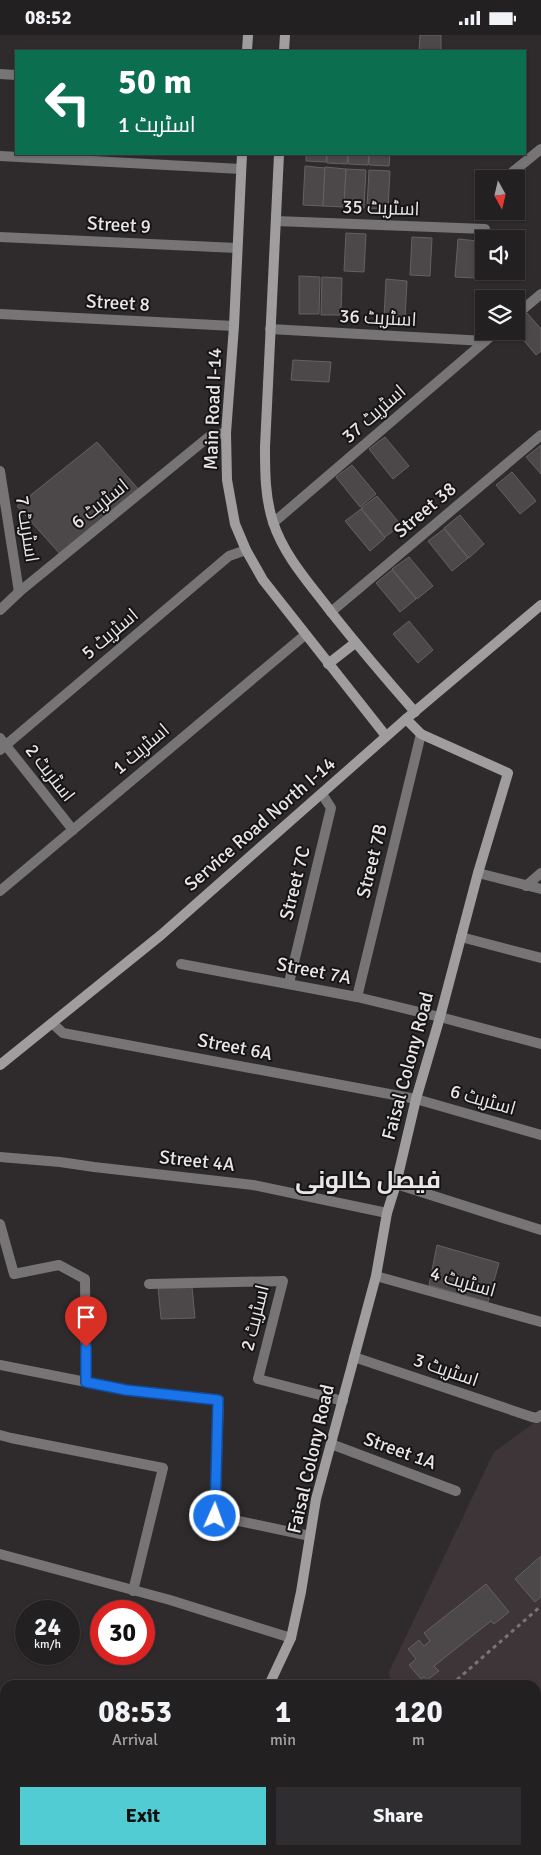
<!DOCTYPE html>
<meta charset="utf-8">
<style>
body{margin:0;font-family:Signika,Cairo,sans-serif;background:#2f2d2f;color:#f1f3f6;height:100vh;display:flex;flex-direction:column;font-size:19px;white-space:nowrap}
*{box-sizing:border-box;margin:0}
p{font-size:16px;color:#a3a3a5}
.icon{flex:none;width:28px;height:28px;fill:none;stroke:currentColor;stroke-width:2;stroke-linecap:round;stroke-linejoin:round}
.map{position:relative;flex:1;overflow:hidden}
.drawer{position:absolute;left:0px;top:1645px;width:541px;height:175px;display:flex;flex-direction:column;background:#232022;border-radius:15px 15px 0 0;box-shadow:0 1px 4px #0004,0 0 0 1px #403e40}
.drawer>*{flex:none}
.top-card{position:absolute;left:15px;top:15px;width:511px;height:105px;border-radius:0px;box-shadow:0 1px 4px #0004,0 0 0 1px #403e40;background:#0b6e4f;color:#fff;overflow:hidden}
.needle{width:32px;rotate:172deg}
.buttons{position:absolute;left:475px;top:135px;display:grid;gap:10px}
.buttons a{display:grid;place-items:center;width:50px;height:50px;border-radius:0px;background:#232022;box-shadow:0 1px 4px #0004,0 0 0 1px #403e40;font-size:25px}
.speed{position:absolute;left:15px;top:1565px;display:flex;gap:10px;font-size:25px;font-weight:700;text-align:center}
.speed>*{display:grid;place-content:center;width:65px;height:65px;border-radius:50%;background:#232022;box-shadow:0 1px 4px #0004,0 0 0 1px #403e40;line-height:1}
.speed small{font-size:12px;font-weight:400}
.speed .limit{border:8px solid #d22;background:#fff;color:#111}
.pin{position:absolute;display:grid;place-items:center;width:42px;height:42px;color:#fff;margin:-51px -21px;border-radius:50% 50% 50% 0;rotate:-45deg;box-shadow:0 0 5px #0007}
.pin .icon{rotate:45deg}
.me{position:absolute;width:55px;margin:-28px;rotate:2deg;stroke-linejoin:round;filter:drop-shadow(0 0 4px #0008)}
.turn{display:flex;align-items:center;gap:18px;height:105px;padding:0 20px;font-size:22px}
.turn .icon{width:65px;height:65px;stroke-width:2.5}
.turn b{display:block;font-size:35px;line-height:42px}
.eta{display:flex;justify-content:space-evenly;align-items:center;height:85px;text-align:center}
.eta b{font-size:30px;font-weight:700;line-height:35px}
.primary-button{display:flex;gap:10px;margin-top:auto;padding:10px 20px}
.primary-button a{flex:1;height:58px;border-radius:0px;background:#51ccd3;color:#111;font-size:20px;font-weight:700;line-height:58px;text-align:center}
.primary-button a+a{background:#2f2d2f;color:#f1f3f6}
.status{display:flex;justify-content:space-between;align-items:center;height:35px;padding:0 25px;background:#232022;direction:ltr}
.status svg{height:14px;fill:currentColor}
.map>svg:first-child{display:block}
</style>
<div class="status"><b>08:52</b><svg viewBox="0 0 49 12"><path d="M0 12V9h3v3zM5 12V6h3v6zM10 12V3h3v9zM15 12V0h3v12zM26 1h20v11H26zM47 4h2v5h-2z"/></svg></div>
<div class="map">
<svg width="541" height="1820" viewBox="0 0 541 1820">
<rect width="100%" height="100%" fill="#2f2b2d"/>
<path fill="#3e3539" d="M 541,1383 L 541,1820 L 365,1820 L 368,1815 L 536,1815 L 536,1650 L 391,1650 L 389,1637 L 494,1417 Z"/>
<g fill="#4c4749" stroke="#656062">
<path d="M 420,0 L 441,0 L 441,16 L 419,16 Z"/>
<path d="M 306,119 L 327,119 L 326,127 L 306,126 Z"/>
<path d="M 327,119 L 348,119 L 347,129 L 327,128 Z"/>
<path d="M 348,119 L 369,119 L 368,130 L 348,129 Z"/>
<path d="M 369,119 L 390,119 L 389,131 L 369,130 Z"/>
<path d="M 305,131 L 325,133 L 323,171 L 303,170 Z"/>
<path d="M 325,132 L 346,134 L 344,172 L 323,171 Z"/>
<path d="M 346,134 L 366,135 L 364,173 L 344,172 Z"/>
<path d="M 369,135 L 390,136 L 388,174 L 367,173 Z"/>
<path d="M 346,198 L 366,199 L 364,237 L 344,236 Z"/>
<path d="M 412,202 L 432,203 L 430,241 L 410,240 Z"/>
<path d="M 458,204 L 478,206 L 476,243 L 455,242 Z"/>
<path d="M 299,241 L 320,242 L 319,279 L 299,279 Z"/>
<path d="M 322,242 L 342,243 L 341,280 L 321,280 Z"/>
<path d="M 386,244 L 407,246 L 405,283 L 384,282 Z"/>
<path d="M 527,278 L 541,294 L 541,316 L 536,320 L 516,296 L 516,287 Z"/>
<path d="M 293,325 L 331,327 L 329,347 L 291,345 Z"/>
<path d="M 385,402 L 409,431 L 393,444 L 369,414 Z"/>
<path d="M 97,407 L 140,456 L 61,520 L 17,471 Z"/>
<path d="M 541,410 L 541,439 L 526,422 Z"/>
<path d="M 352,430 L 376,459 L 360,472 L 336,442 Z"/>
<path d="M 512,437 L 536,466 L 520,479 L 496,450 Z"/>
<path d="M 377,461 L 401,490 L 385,502 L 361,473 Z"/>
<path d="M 361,474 L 385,503 L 370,516 L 345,486 Z"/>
<path d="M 460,480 L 484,509 L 469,523 L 444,493 Z"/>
<path d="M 444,494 L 468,523 L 452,536 L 428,506 Z"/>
<path d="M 409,522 L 433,551 L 417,564 L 392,534 Z"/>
<path d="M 392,535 L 416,564 L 400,577 L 376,548 Z"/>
<path d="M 409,586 L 433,615 L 418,628 L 393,599 Z"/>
<path d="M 437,1210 L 499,1228 L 488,1267 L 429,1250 Z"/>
<path d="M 158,1252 L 192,1252 L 195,1283 L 161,1284 Z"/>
<path d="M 541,1521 L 541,1562 L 535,1567 L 515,1544 Z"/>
<path d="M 486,1549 L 509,1577 L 494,1589 L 491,1586 L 434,1631 L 439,1636 L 427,1645 L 424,1642 L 421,1644 L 409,1630 L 416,1624 L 408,1614 L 419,1605 L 424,1611 L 430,1606 L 424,1598 Z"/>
<path d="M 541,1715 L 541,1729 L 537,1717 Z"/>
<path d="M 541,1774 L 541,1820 L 522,1820 L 520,1815 L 536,1815 L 536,1776 Z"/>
<path d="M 363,1815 L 383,1815 L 381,1820 L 360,1820 Z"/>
<path d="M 490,1815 L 491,1820 L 476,1820 Z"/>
<path d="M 506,1815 L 519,1815 L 507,1819 Z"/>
</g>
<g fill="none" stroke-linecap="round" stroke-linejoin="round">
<path stroke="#797577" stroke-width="3" stroke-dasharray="4 4" stroke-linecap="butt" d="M 451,1650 L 541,1571"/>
<path stroke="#767475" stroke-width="9" d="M 500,1815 L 501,1820"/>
<g stroke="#767475" stroke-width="10">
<path d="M 0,39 L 16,40"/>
<path d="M 0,121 L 241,134"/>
<path d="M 504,144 L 541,114"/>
<path d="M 276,186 L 485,194"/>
<path d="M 0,202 L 237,213"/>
<path d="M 0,279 L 234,291"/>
<path d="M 516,280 L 541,259"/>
<path d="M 270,294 L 485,306"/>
<path d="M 0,436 L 19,557"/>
<path d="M 273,488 L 497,296"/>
<path d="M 0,575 L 19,557 L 211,400 L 226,398"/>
<path d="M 331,577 L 541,400"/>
<path d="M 0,703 L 73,795"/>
<path d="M 0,715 L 229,521 L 246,515"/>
<path d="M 478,838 L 541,854"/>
<path d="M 526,851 L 541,838"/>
<path d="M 0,856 L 305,600"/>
<path d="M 461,902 L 541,923"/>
<path d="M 181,929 L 357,962 L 440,982 L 541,1009"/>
<path d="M 289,948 L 331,773 L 322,759"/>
<path d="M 357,962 L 421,699"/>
<path d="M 52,988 L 63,998 L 416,1064 L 541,1100"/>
<path d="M 0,1122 L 60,1127 L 94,1132 L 253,1150 L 387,1178"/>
<path d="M 396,1149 L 541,1195"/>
<path d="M 0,1189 L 14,1239 L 59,1230 L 85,1244 L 86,1347"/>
<path d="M 376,1241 L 541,1287"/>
<path d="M 149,1249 L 283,1246 L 258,1344 L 343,1366"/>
<path d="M 354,1322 L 532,1382 L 537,1383 L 541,1380"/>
<path d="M 0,1330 L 126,1355 L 219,1365 L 215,1481 L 310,1501"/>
<path d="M 0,1400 L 11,1403 L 163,1433 L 133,1556"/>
<path d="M 331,1409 L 456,1456"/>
<path d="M 0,1519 L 170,1565 L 291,1603"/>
<path d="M 536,1706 L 541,1701"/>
<path d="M 0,1722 L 5,1723"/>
<path d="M 40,1820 L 42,1815"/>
<path d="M 431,1820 L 435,1815"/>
</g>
<g stroke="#a09d9e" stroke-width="10">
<path d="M 247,16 L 248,0"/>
<path d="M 284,16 L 285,0"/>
<path d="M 242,119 L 234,291 L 226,398 L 227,445 L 235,489 L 246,515 L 263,545 L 386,701"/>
<path d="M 279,119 L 265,412 C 265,438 265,462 273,487 C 284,521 310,549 331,577 C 358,611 386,644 415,677"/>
<path d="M 328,629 L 355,608"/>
<path d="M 0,1030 L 161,900 L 406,684 L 541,570"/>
<path d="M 269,1650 L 291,1603 L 301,1557 L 316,1464 L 376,1241 L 387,1178 L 396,1149 L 416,1064 L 440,982 L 478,838 L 508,738 L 421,699 L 406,684"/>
<path d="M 197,1820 L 199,1815"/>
</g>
</g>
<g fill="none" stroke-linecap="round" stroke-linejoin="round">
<g stroke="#114b97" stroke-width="12">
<path id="route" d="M 86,1312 L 86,1347 L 126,1355 L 218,1365 L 215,1481"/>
</g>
<use href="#route" stroke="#1a73e8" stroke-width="9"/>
</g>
<g text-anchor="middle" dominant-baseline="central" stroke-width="4" stroke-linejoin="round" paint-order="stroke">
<g font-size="19" fill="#e8e6e7" stroke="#161415">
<text transform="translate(381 173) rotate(2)">اسٹریٹ 35</text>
<text transform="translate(119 190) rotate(3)">Street 9</text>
<text transform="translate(118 268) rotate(3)">Street 8</text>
<text transform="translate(378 283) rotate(3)">اسٹریٹ 36</text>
<text transform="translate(213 374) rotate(-88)">Main Road I-14</text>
<text transform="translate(374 379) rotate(-41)">اسٹریٹ 37</text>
<text transform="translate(100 469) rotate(-39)">اسٹریٹ 6</text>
<text transform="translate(425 475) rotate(-40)">Street 38</text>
<text transform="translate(27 494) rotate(81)">اسٹریٹ 7</text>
<text transform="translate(110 599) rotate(-40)">اسٹریٹ 5</text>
<text transform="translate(141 714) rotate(-40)">اسٹریٹ 1</text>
<text transform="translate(50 738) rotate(52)">اسٹریٹ 2</text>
<text transform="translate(260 789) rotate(-41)">Service Road North I-14</text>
<text transform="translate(372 826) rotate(-76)">Street 7B</text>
<text transform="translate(295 848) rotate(-76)">Street 7C</text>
<text transform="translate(314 936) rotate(11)">Street 7A</text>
<text transform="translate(235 1012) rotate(11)">Street 6A</text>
<text transform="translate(408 1031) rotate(-75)">Faisal Colony Road</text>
<text transform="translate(483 1065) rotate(16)">اسٹریٹ 6</text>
<text transform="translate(197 1126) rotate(6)">Street 4A</text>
<text transform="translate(463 1247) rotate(16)">اسٹریٹ 4</text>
<text transform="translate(255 1283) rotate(-76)">اسٹریٹ 2</text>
<text transform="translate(446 1335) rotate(19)">اسٹریٹ 3</text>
<text transform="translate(400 1416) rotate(20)">Street 1A</text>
<text transform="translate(311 1424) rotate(-77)">Faisal Colony Road</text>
</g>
<g font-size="24" font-weight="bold" fill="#e8e6e7" stroke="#161415">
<text x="368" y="1145">فیصل کالونی</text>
</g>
</g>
</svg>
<div class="buttons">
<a><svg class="needle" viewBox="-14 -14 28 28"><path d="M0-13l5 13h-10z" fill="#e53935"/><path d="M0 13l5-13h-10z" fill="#a3a3a5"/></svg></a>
<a><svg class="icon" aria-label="sound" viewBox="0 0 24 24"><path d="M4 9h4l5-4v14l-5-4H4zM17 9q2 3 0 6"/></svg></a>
<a><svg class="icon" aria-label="layers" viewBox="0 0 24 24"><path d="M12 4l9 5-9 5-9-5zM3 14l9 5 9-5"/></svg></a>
</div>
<div class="speed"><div>24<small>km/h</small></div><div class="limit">30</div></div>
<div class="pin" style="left:86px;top:1312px;background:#d93025"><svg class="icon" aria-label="arrive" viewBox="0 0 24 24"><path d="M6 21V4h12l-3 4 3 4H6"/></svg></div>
<svg class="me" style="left:215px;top:1481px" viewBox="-20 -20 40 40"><circle r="17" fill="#1a73e8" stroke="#fff" stroke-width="3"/><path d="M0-11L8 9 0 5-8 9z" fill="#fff"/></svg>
<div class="top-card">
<div class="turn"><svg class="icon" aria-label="left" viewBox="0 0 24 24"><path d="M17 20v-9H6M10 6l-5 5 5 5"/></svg><div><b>50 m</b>اسٹریٹ 1</div></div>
</div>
<section class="drawer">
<div class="eta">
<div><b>08:53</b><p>Arrival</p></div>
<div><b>1</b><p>min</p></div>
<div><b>120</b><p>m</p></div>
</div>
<div class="primary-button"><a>Exit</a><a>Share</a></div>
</section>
</div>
